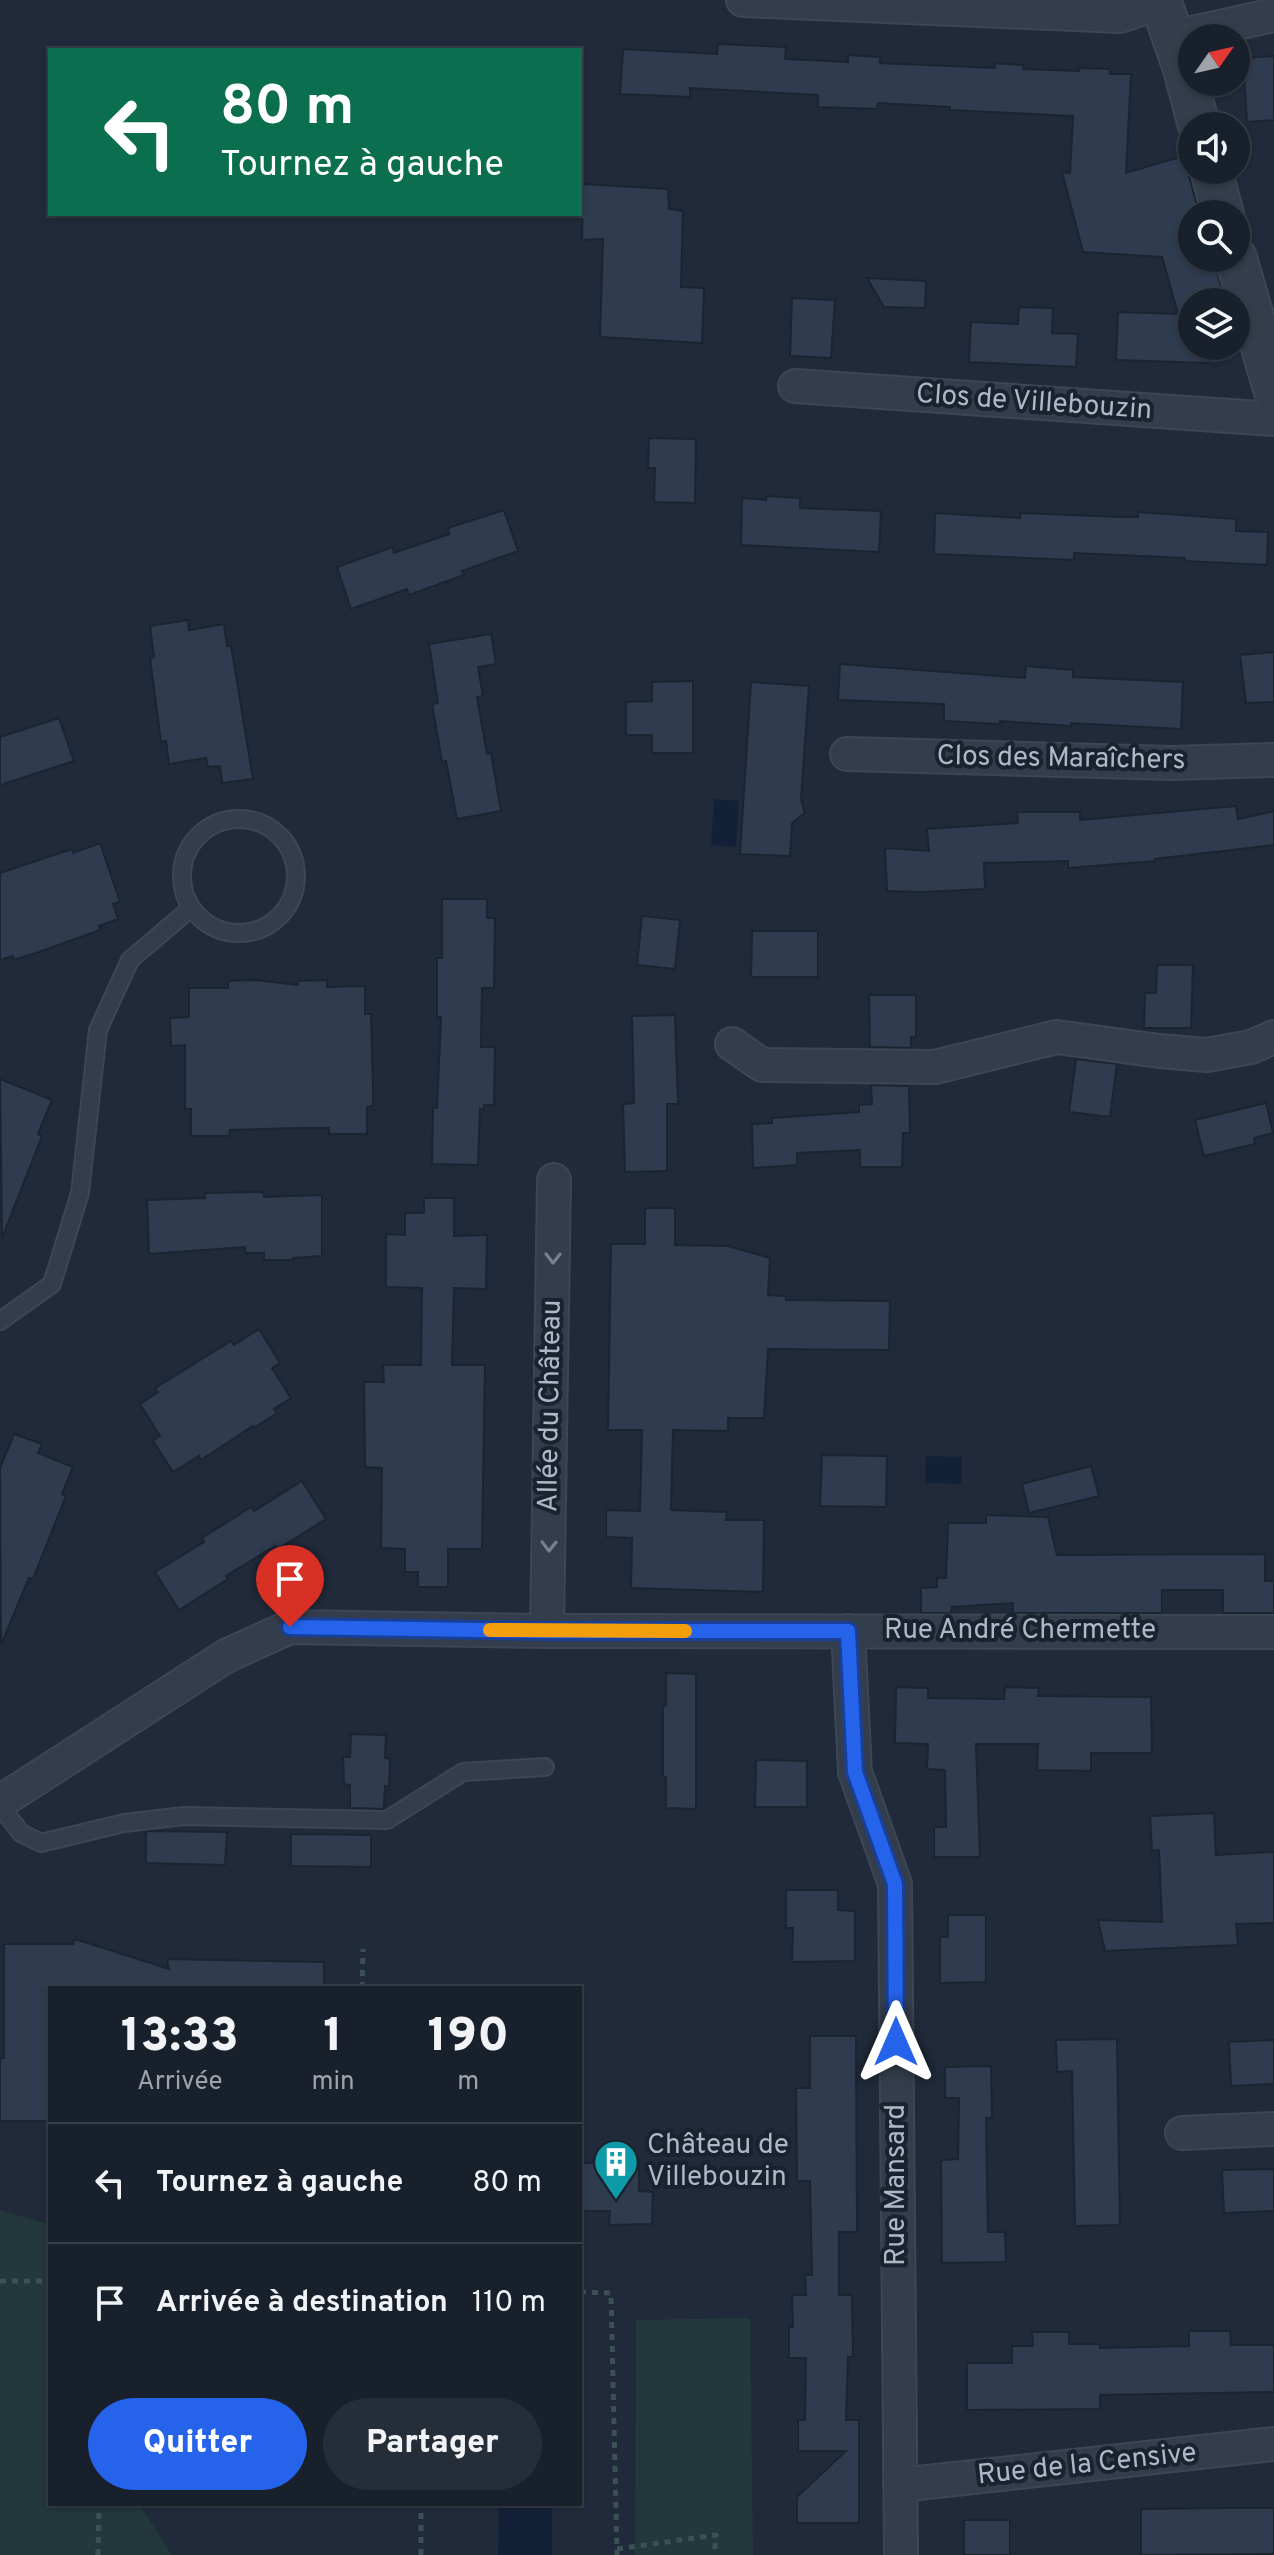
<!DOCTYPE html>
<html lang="fr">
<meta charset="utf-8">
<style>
body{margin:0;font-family:Overpass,sans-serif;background:#252d38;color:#f1f3f6;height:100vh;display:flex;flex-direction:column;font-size:30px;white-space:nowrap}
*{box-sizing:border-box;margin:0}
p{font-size:26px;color:#9fa3a9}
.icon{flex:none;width:44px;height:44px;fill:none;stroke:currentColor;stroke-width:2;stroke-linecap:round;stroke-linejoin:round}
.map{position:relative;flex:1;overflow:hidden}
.details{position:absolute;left:48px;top:1986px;width:534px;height:520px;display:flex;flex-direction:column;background:#18202c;border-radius:0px;box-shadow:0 2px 6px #0004,0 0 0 2px #363e48}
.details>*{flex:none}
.guide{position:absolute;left:48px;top:48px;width:534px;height:168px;border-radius:0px;box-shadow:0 2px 6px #0004,0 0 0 2px #363e48;background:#0b6e4f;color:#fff;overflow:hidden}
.needle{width:52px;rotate:56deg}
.controls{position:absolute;left:1178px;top:24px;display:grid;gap:16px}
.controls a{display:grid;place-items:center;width:72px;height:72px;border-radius:50%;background:#18202c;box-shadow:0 2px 6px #0004,0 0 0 2px #363e48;font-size:40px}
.pin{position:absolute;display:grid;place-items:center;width:68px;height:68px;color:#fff;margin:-82px -34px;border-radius:50% 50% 50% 0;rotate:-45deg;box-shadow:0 0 8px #0007}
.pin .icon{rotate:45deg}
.me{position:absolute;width:88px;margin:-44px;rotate:0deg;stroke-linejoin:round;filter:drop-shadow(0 0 6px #0008)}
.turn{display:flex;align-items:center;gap:28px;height:168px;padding:0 40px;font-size:36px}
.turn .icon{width:104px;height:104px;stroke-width:2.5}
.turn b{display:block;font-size:56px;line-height:68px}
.eta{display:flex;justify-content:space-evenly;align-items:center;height:136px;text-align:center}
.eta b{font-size:48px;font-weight:800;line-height:56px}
.cta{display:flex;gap:16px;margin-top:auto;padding:16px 40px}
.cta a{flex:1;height:92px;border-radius:48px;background:#2563eb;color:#fff;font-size:32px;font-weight:800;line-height:92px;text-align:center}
.cta a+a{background:#252d38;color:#f1f3f6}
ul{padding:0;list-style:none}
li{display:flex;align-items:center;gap:24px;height:120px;padding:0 40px;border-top:2px solid #363e48}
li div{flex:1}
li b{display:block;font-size:30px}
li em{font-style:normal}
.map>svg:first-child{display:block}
</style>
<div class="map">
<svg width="1274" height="2555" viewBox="0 0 1274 2555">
<rect width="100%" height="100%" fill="#202a3a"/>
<g fill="#22383b">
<path d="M 0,2210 L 47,2224 L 50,2228 L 50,2504 L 139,2504 L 172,2555 L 0,2555 Z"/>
<path d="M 750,2318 L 753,2555 L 635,2555 L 636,2320 Z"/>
</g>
<g fill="#132138">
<path d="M 714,799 L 739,801 L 736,847 L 711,845 Z"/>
<path d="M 926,1456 L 962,1457 L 961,1484 L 925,1483 Z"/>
<path d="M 507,2504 L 545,2504 L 545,2507 L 552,2507 L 552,2555 L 498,2555 L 499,2507 L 507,2507 Z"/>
</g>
<g fill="#2f3b4f" stroke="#1b2431" stroke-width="2">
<path d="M 718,44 L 786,47 L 785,59 L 848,62 L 848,55 L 880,57 L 880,63 L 995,68 L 995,63 L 1023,65 L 1023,69 L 1079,71 L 1079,68 L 1110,69 L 1110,74 L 1131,74 L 1126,173 L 1190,154 L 1192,159 L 1189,165 L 1189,175 L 1199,214 L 1192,214 L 1192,258 L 1214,258 L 1223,295 L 1211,294 L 1211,302 L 1192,302 L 1192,346 L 1209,346 L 1208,363 L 1116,360 L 1118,312 L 1178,314 L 1162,257 L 1083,252 L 1062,172 L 1070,173 L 1073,116 L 950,110 L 950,107 L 878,103 L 877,109 L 818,107 L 818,95 L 690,88 L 690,97 L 620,94 L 623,49 L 717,54 Z"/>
<path d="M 1274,56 L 1274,120 L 1247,122 L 1243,58 Z"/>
<path d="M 583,184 L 668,189 L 669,209 L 683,211 L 681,287 L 704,288 L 702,343 L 600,337 L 603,239 L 582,240 Z"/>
<path d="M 867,278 L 926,281 L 925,308 L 884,307 Z"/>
<path d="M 792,298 L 835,300 L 831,358 L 790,356 Z"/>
<path d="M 1019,307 L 1053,308 L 1052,333 L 1078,334 L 1076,367 L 969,362 L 971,322 L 1018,324 Z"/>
<path d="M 649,438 L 696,439 L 695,503 L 654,502 L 655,468 L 648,468 Z"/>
<path d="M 766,496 L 800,498 L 800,508 L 881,511 L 879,552 L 741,545 L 742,498 L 766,500 Z"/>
<path d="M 504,510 L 518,551 L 462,571 L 464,575 L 409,595 L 407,589 L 351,609 L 337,567 L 393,547 L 394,553 L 449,534 L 448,528 Z"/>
<path d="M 1138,512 L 1236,519 L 1236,531 L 1268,532 L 1267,565 L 1185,561 L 1185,558 L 1074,553 L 1074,560 L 934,554 L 935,513 L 1020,518 L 1020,513 L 1122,517 L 1138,517 Z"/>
<path d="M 188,620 L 189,630 L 224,624 L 227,646 L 231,645 L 253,779 L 222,783 L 220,766 L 208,767 L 206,758 L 169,764 L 166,741 L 161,742 L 150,658 L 154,657 L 150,626 Z"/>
<path d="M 491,634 L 496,664 L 478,667 L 483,696 L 477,697 L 487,754 L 491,753 L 501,811 L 457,819 L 446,761 L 442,762 L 432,704 L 438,703 L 429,644 Z"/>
<path d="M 1274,652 L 1274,702 L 1246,703 L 1240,655 Z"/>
<path d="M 840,664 L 1025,678 L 1026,666 L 1073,670 L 1073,677 L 1183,682 L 1181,729 L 1071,723 L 1071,726 L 1000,721 L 1000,724 L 944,721 L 944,704 L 838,700 Z"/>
<path d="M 693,681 L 693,753 L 652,753 L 652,735 L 626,735 L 626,702 L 652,701 L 652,682 Z"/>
<path d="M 751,682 L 809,686 L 801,800 L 805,813 L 792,823 L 790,856 L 740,854 Z"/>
<path d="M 59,718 L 74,761 L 0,785 L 0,737 Z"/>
<path d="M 1236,806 L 1238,819 L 1274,811 L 1274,845 L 1155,859 L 1155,861 L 1068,868 L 1068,861 L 984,863 L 985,889 L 921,892 L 887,891 L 885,848 L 929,851 L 927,829 L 1018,823 L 1017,812 L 1080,812 L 1080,820 Z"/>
<path d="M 100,843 L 120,902 L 113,904 L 118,919 L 99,926 L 100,930 L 39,952 L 14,960 L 13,956 L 0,960 L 0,873 L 72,849 L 73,853 Z"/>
<path d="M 442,899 L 487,899 L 487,918 L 495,918 L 494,988 L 482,988 L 481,1047 L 495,1047 L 494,1105 L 484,1105 L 484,1109 L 480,1109 L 478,1165 L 432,1164 L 433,1107 L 437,1108 L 441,1017 L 437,1017 L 437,958 L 442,958 Z"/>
<path d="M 642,916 L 680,920 L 675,969 L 637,965 Z"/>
<path d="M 752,931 L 818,931 L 818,977 L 751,977 Z"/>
<path d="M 1157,965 L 1193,965 L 1191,1028 L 1144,1028 L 1145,993 L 1156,993 Z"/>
<path d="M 253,980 L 298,985 L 298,981 L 327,980 L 327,987 L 365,986 L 365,1014 L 371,1014 L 373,1088 L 373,1106 L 367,1107 L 367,1134 L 329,1134 L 329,1128 L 300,1128 L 230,1130 L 229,1136 L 191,1136 L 191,1109 L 185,1109 L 185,1045 L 171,1046 L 170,1018 L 189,1017 L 189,988 L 228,988 L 228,981 Z"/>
<path d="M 869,995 L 916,995 L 916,1037 L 911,1037 L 911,1048 L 870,1047 Z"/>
<path d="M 675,1015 L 678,1104 L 667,1104 L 667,1171 L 625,1172 L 623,1104 L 634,1103 L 632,1016 Z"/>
<path d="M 1076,1059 L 1117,1064 L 1110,1117 L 1069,1112 Z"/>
<path d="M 0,1079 L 52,1100 L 38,1134 L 42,1136 L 2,1238 Z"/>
<path d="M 871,1085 L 909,1086 L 910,1133 L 903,1133 L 902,1167 L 860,1167 L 860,1150 L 797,1153 L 797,1165 L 753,1168 L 752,1124 L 772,1123 L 772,1118 L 859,1112 L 859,1105 L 872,1104 Z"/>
<path d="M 1266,1103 L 1273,1133 L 1254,1138 L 1255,1144 L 1204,1156 L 1195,1120 Z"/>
<path d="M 263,1192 L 264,1197 L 322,1195 L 322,1256 L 293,1258 L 293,1260 L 264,1260 L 264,1253 L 245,1253 L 245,1247 L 149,1254 L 147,1200 L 205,1198 L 205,1193 Z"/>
<path d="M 424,1198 L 454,1198 L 454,1236 L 487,1235 L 486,1289 L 454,1288 L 453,1326 L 452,1365 L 485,1365 L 482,1549 L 448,1549 L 448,1587 L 418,1587 L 418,1572 L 405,1572 L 405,1549 L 381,1548 L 382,1468 L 365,1467 L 364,1382 L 384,1382 L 383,1365 L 421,1365 L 422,1288 L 386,1287 L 386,1234 L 405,1235 L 405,1213 L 424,1213 Z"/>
<path d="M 645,1208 L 675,1208 L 675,1245 L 728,1246 L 770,1258 L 768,1295 L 786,1296 L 786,1300 L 890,1301 L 889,1350 L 768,1349 L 764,1418 L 728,1418 L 728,1431 L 673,1430 L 671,1510 L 727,1512 L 726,1520 L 764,1520 L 763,1592 L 631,1588 L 632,1538 L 606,1537 L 606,1510 L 640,1511 L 642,1430 L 608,1430 L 611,1244 L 645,1244 Z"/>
<path d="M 259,1329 L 280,1363 L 272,1368 L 291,1398 L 274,1409 L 277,1413 L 254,1428 L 253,1426 L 201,1460 L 199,1456 L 173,1472 L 153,1441 L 160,1436 L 140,1404 L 158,1392 L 155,1388 L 231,1341 L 234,1345 Z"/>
<path d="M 14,1434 L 42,1444 L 38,1453 L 73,1467 L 62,1494 L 66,1496 L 33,1579 L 29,1578 L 1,1645 L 0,1468 Z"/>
<path d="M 822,1455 L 887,1456 L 886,1507 L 820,1506 Z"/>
<path d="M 1091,1466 L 1099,1496 L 1029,1513 L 1022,1484 Z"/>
<path d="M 302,1481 L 326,1519 L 278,1549 L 275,1546 L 226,1576 L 228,1579 L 179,1610 L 155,1572 L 204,1542 L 202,1538 L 251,1507 L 254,1511 Z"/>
<path d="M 986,1515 L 1048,1517 L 1057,1555 L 1265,1554 L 1265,1581 L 1274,1581 L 1274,1613 L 1223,1613 L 1223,1590 L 1162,1590 L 1162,1613 L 1013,1613 L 1013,1603 L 952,1607 L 951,1613 L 921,1613 L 921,1588 L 937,1587 L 937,1578 L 946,1578 L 948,1523 L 986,1523 Z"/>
<path d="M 666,1673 L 696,1674 L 696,1809 L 666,1808 L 666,1777 L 663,1776 L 663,1707 L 666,1705 Z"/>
<path d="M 896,1687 L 928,1688 L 928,1698 L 1004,1699 L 1005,1687 L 1039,1688 L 1038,1696 L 1151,1697 L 1152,1753 L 1091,1753 L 1091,1771 L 1037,1770 L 1038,1744 L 976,1744 L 980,1857 L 934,1857 L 934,1827 L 946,1827 L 945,1770 L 927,1769 L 928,1744 L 895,1743 Z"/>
<path d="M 351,1734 L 386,1735 L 385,1758 L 390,1759 L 389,1787 L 385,1786 L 384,1809 L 350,1808 L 350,1785 L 344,1784 L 343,1757 L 350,1757 Z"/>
<path d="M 756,1760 L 807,1761 L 807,1807 L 755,1807 Z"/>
<path d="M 1214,1813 L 1216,1855 L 1274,1852 L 1274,1923 L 1236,1924 L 1238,1945 L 1105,1951 L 1098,1920 L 1162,1922 L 1159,1850 L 1152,1851 L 1150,1816 Z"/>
<path d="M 146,1831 L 227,1832 L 225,1865 L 146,1863 Z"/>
<path d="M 291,1834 L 371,1835 L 371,1867 L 291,1866 Z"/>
<path d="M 786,1890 L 838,1890 L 838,1910 L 855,1911 L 855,1961 L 792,1962 L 793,1928 L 786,1928 Z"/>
<path d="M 948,1915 L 986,1915 L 986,1982 L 940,1983 L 940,1937 L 948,1937 Z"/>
<path d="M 75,1939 L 169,1969 L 167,1959 L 324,1962 L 324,1988 L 50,1988 L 50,2121 L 0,2121 L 0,2058 L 4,2058 L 4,1944 L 73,1944 Z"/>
<path d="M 810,2036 L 856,2036 L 857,2232 L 839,2232 L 839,2295 L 852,2295 L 853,2357 L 848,2357 L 846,2420 L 859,2420 L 859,2523 L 797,2523 L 797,2497 L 846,2451 L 798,2451 L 798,2420 L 805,2420 L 806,2358 L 789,2358 L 789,2327 L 793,2327 L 792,2295 L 806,2295 L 805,2275 L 812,2275 L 810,2181 L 797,2181 L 796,2088 L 810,2088 Z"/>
<path d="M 1117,2039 L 1120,2225 L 1075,2226 L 1072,2071 L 1057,2072 L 1056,2040 Z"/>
<path d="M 1274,2040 L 1274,2084 L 1231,2086 L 1229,2042 Z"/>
<path d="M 991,2066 L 992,2118 L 986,2118 L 988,2232 L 1005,2232 L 1006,2262 L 942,2263 L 941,2160 L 958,2159 L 959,2098 L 945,2098 L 945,2067 Z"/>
<path d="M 592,2159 L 639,2160 L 639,2191 L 653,2192 L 652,2224 L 609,2225 L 610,2211 L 580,2211 L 580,2163 L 592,2163 Z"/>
<path d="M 1274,2169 L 1274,2211 L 1224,2213 L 1222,2170 Z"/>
<path d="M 1189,2331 L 1230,2331 L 1231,2345 L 1274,2345 L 1274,2392 L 1100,2395 L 1100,2409 L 967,2410 L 967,2363 L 1012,2363 L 1012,2346 L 1033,2346 L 1032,2332 L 1069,2332 L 1069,2344 L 1100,2344 L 1100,2348 L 1189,2346 Z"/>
<path d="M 1229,2508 L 1274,2508 L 1274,2554 L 1141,2555 L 1141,2509 Z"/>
<rect x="964" y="2520" width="46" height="35"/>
</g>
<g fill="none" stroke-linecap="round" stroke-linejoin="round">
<g stroke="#3d4654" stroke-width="20">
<g id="service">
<circle cx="239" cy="876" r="57"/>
<path d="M 0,1321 L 52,1284 L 80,1193 L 98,1030 L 130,960 L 191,908"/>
<path d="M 0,1806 L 21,1833 L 41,1843 L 124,1823 L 184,1816 L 387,1820 L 463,1772 L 545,1767"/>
</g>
</g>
<g stroke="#3d4654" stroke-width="36">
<g id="minor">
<path d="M 743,0 L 1120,16 L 1161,2"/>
<path d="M 1174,37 L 1274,15"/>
<path d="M 795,386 L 1274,419"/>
<path d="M 847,754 L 1171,763 L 1274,760"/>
<path d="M 732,1044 L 762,1065 L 935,1067 L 1057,1037 L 1159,1051 L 1207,1055 L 1251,1047 L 1274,1037"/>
<path d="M 547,1631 L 554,1180"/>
<path d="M 848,1631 L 855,1772 L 895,1884 L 901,2555"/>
<path d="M 0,1802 L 226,1656 L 290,1627 L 547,1631 L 1274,1632"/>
<path d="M 1182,2133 L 1274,2129"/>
<path d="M 900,2485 L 1274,2444"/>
</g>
</g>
<g stroke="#3d4654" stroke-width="44">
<g id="tertiary">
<path d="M 1160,0 L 1184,69 L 1199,126"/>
<path d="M 1211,170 L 1223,214"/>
<path d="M 1236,258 L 1274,389"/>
</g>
</g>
<g stroke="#3b5154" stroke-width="5" stroke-dasharray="6 6" stroke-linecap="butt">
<path d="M 362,1988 L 363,1949"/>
<path d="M 0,2281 L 50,2281"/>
<path d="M 580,2292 L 611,2293 L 617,2555"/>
<path d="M 617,2549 L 716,2535 L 714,2555"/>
<path d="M 98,2555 L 99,2504"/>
<path d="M 421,2555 L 421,2504"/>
</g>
<use href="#service" stroke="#343d4b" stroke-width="16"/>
<use href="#minor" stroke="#343d4b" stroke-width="32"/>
<use href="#tertiary" stroke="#343d4b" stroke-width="40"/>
</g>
<defs><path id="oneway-chevron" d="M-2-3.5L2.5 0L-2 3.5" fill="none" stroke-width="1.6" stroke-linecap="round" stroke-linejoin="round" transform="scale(2)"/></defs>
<g stroke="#78808f">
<use href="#oneway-chevron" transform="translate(553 1258) rotate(91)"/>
<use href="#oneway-chevron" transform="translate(549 1546) rotate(91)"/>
</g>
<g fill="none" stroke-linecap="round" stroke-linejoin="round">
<g stroke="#184099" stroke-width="20">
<path id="route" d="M 290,1627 L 547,1631 L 848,1631 L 855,1772 L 895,1884 L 896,2042"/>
</g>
<use href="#route" stroke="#2563eb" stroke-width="14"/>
<path stroke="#f59e0b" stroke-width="14" d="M 490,1630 L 685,1631"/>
</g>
<defs>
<g id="building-pin" transform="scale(2.3)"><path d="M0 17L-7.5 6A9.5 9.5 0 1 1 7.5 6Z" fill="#0f9aa8" stroke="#19222f"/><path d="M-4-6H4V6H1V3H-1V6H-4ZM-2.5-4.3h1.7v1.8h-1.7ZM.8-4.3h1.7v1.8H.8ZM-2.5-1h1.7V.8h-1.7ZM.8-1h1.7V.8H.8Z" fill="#fff"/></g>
</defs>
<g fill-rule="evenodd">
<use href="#building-pin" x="616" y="2162"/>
</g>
<g text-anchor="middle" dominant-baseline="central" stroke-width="8" stroke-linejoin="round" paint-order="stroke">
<g font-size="28" fill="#afb7c7" stroke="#19222f">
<text transform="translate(1034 403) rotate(4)">Clos de Villebouzin</text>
<text transform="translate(1061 759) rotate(1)">Clos des Maraîchers</text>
<text transform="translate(551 1406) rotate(-89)">Allée du Château</text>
<text x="1020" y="1631">Rue André Chermette</text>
<text transform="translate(897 2185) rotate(-90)">Rue Mansard</text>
<text transform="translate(1087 2465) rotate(-6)">Rue de la Censive</text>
</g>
<g font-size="28" fill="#afb7c7" stroke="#19222f" text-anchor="start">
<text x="647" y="2146">Château de<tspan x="647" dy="32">Villebouzin</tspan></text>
</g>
</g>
</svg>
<div class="controls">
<a><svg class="needle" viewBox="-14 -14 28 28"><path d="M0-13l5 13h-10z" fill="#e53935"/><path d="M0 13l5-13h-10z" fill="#9fa3a9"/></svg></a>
<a><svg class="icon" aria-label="sound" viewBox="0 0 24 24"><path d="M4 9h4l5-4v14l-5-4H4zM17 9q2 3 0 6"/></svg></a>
<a><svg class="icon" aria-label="search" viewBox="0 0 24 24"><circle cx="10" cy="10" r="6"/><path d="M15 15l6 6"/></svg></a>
<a><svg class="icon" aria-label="layers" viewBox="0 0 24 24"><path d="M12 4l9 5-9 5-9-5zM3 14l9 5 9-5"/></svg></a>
</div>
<div class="pin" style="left:290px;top:1627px;background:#d93025"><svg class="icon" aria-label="arrive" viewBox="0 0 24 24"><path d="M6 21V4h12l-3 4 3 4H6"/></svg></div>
<svg class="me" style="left:896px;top:2042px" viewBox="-20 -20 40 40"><path d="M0-17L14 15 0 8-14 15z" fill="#2563eb" stroke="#fff" stroke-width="4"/></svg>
<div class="guide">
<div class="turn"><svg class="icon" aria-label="left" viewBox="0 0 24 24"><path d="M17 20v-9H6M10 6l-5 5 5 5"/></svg><div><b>80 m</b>Tournez à gauche</div></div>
</div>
<section class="details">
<div class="eta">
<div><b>13:33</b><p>Arrivée</p></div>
<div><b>1</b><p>min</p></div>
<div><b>190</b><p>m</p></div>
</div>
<ul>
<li><svg class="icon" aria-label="left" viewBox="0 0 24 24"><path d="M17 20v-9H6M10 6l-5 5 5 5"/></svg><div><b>Tournez à gauche</b></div><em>80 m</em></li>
<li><svg class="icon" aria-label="arrive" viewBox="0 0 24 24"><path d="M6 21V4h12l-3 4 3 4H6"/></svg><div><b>Arrivée à destination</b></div><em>110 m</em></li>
</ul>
<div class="cta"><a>Quitter</a><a>Partager</a></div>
</section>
</div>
